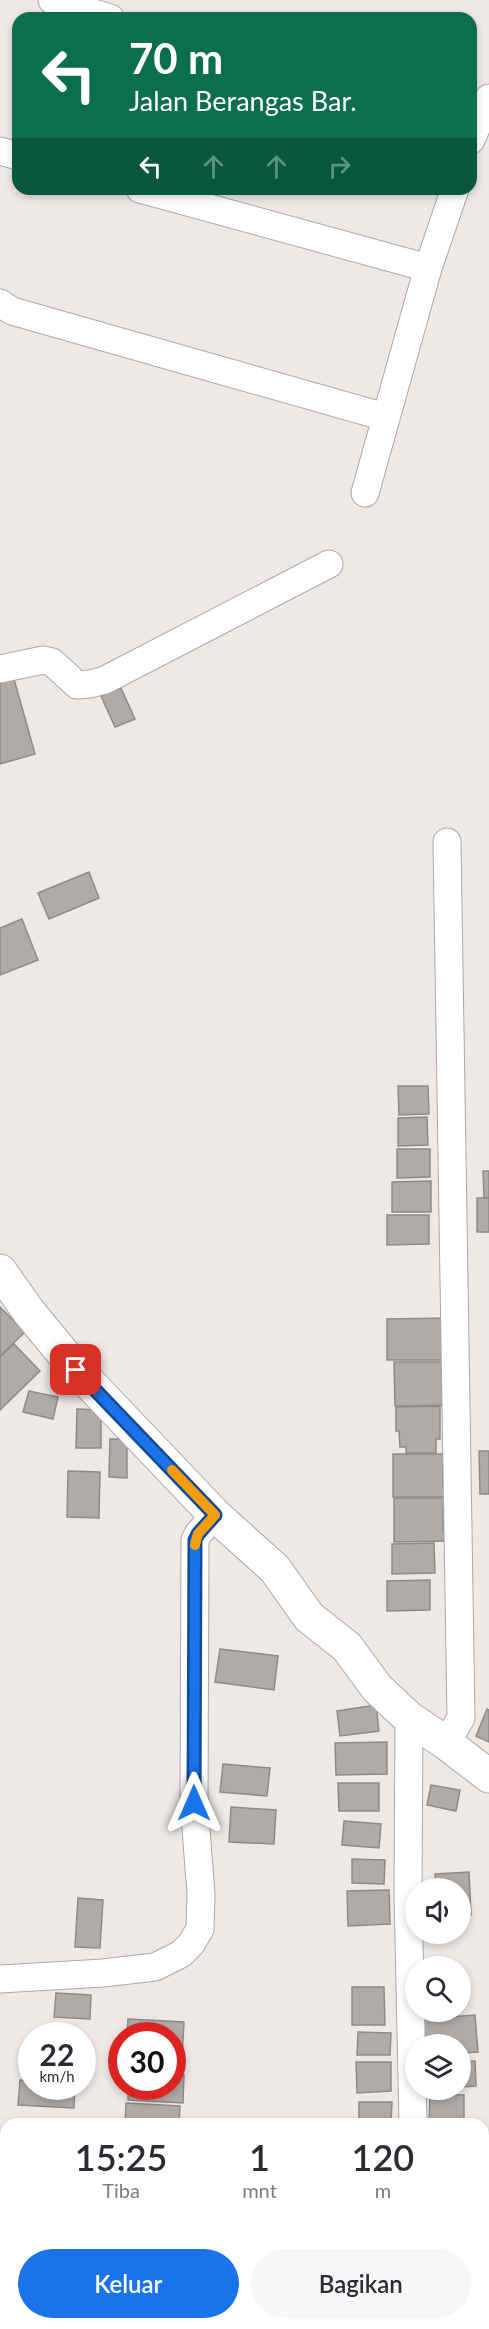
<!DOCTYPE html>
<html lang="id">
<style>
body{margin:0;font-family:Lato,sans-serif;background:#f7f7f7;color:#2b2b33;height:100vh;display:flex;flex-direction:column;font-size:22px;white-space:nowrap}
*{box-sizing:border-box;margin:0}
p{font-size:20px;color:#7c7c81}
.icon{flex:none;width:33px;height:33px;fill:none;stroke:currentColor;stroke-width:2;stroke-linecap:round;stroke-linejoin:round}
.map{position:relative;flex:1;overflow:hidden}
.side{position:absolute;left:0px;top:2118px;width:489px;height:212px;display:flex;flex-direction:column;background:#fff;border-radius:18px 18px 0 0;box-shadow:0 3px 9px #0003}
.side>*{flex:none}
.banner{position:absolute;left:12px;top:12px;width:465px;height:183px;border-radius:18px;box-shadow:0 3px 9px #0003;background:#0b6e4f;color:#fff;overflow:hidden}
.fabs{position:absolute;left:405px;top:1878px;display:grid;gap:12px}
.fabs a{display:grid;place-items:center;width:66px;height:66px;border-radius:50%;background:#fff;box-shadow:0 3px 9px #0003;font-size:30px}
.speed{position:absolute;left:18px;top:2022px;display:flex;gap:12px;font-size:30px;font-weight:700;text-align:center}
.speed>*{display:grid;place-content:center;width:78px;height:78px;border-radius:50%;background:#fff;box-shadow:0 3px 9px #0003;line-height:1}
.speed small{font-size:15px;font-weight:400}
.speed .limit{border:9px solid #d22;background:#fff;color:#111}
.pin{position:absolute;display:grid;place-items:center;width:51px;height:51px;color:#fff;margin:-26px;border-radius:12px;box-shadow:0 3px 9px #0006}
.me{position:absolute;width:66px;margin:-33px;rotate:0deg;stroke-linejoin:round;filter:drop-shadow(0 0 4px #0008)}
.turn{display:flex;align-items:center;gap:21px;height:126px;padding:0 18px;font-size:27px}
.turn .icon{width:78px;height:78px;stroke-width:2.5}
.turn b{display:block;font-size:42px;line-height:51px}
.lanes{display:flex;align-items:center;height:57px;padding:0 18px;background:#0003;justify-content:center;gap:30px;direction:ltr}
.lanes .off{opacity:.35}
.eta{display:flex;justify-content:space-evenly;align-items:center;height:102px;text-align:center}
.eta b{font-size:36px;font-weight:600;line-height:42px}
.cta{display:flex;gap:12px;margin-top:auto;padding:12px 18px}
.cta a{flex:1;height:69px;border-radius:36px;background:#1a73e8;color:#fff;font-size:24px;font-weight:600;line-height:69px;text-align:center}
.cta a+a{background:#f7f7f7;color:#2b2b33}
.map>svg:first-child{display:block}
</style>
<div class="map">
<svg width="489" height="2329" viewBox="0 0 489 2329">
<rect width="100%" height="100%" fill="#eee9e7"/>
<g fill="#aeaba8" stroke="#8e8b88" stroke-width="1.5">
<path d="M 14,679 L 35,754 L 0,764 L 0,683 Z"/>
<path d="M 121,688 L 135,719 L 115,727 L 101,696 Z"/>
<path d="M 89,872 L 99,898 L 49,919 L 38,893 Z"/>
<path d="M 22,919 L 38,960 L 0,975 L 0,928 Z"/>
<path d="M 398,1086 L 428,1086 L 429,1114 L 399,1115 Z"/>
<path d="M 427,1117 L 428,1145 L 398,1146 L 398,1118 Z"/>
<path d="M 397,1149 L 430,1149 L 430,1177 L 397,1178 Z"/>
<path d="M 483,1171 L 489,1171 L 489,1198 L 484,1198 Z"/>
<path d="M 431,1181 L 431,1212 L 392,1212 L 392,1182 Z"/>
<rect x="477" y="1198" width="12" height="34"/>
<path d="M 387,1215 L 429,1215 L 429,1244 L 387,1245 Z"/>
<path d="M 0,1307 L 25,1332 L 0,1356 Z"/>
<path d="M 448,1318 L 448,1360 L 387,1360 L 387,1319 Z"/>
<path d="M 14,1344 L 40,1371 L 0,1410 L 0,1357 Z"/>
<path d="M 394,1362 L 453,1362 L 454,1405 L 395,1406 Z"/>
<path d="M 29,1391 L 58,1397 L 53,1419 L 23,1412 Z"/>
<path d="M 440,1406 L 440,1439 L 436,1439 L 436,1453 L 406,1453 L 406,1447 L 400,1447 L 399,1431 L 396,1431 L 396,1407 Z"/>
<path d="M 77,1409 L 101,1410 L 101,1448 L 76,1448 Z"/>
<path d="M 110,1439 L 127,1439 L 127,1478 L 109,1477 Z"/>
<path d="M 479,1451 L 489,1451 L 489,1494 L 480,1494 Z"/>
<path d="M 393,1454 L 456,1454 L 456,1465 L 443,1465 L 443,1487 L 455,1488 L 455,1497 L 393,1497 Z"/>
<path d="M 68,1471 L 100,1472 L 99,1518 L 67,1517 Z"/>
<path d="M 394,1498 L 455,1498 L 455,1507 L 443,1507 L 443,1530 L 452,1530 L 452,1541 L 394,1542 Z"/>
<path d="M 434,1543 L 435,1573 L 392,1574 L 392,1544 Z"/>
<path d="M 430,1580 L 430,1610 L 387,1611 L 387,1581 Z"/>
<path d="M 220,1649 L 278,1656 L 274,1690 L 215,1682 Z"/>
<path d="M 376,1705 L 379,1731 L 340,1736 L 337,1711 Z"/>
<path d="M 487,1709 L 489,1710 L 489,1742 L 476,1736 Z"/>
<path d="M 387,1742 L 387,1774 L 336,1775 L 335,1743 Z"/>
<path d="M 223,1764 L 270,1768 L 267,1796 L 220,1792 Z"/>
<path d="M 338,1783 L 379,1783 L 379,1811 L 339,1811 Z"/>
<path d="M 431,1785 L 460,1790 L 456,1811 L 427,1805 Z"/>
<path d="M 231,1807 L 276,1810 L 274,1844 L 229,1842 Z"/>
<path d="M 344,1821 L 381,1824 L 379,1848 L 342,1845 Z"/>
<path d="M 352,1859 L 385,1860 L 384,1884 L 352,1883 Z"/>
<path d="M 469,1872 L 471,1915 L 460,1915 L 460,1888 L 436,1888 L 435,1874 Z"/>
<path d="M 389,1890 L 390,1924 L 348,1926 L 347,1891 Z"/>
<path d="M 78,1898 L 103,1900 L 100,1948 L 75,1947 Z"/>
<path d="M 352,1987 L 384,1987 L 385,2025 L 352,2025 Z"/>
<path d="M 56,1993 L 91,1995 L 90,2019 L 54,2017 Z"/>
<path d="M 475,2015 L 478,2052 L 460,2053 L 460,2044 L 423,2044 L 420,2019 Z"/>
<path d="M 128,2019 L 184,2022 L 182,2059 L 172,2058 L 172,2036 L 127,2036 Z"/>
<path d="M 358,2032 L 391,2033 L 390,2055 L 357,2055 Z"/>
<path d="M 475,2061 L 476,2086 L 460,2087 L 460,2062 Z"/>
<path d="M 356,2062 L 391,2062 L 391,2091 L 357,2093 Z"/>
<path d="M 172,2075 L 184,2075 L 183,2103 L 128,2100 L 128,2086 L 172,2086 Z"/>
<path d="M 20,2080 L 32,2081 L 32,2086 L 75,2086 L 74,2108 L 18,2105 Z"/>
<path d="M 430,2094 L 464,2095 L 464,2120 L 429,2120 Z"/>
<path d="M 359,2102 L 392,2102 L 391,2124 L 359,2124 Z"/>
<path d="M 126,2103 L 180,2106 L 179,2124 L 125,2124 Z"/>
<path d="M 127,2324 L 178,2324 L 177,2329 L 127,2329 Z"/>
</g>
<g fill="none" stroke-linecap="round" stroke-linejoin="round">
<g stroke="#aca8a5" stroke-width="29">
<g id="street">
<path d="M 52,0 L 110,18"/>
<path d="M 471,140 L 489,98"/>
<path d="M 0,151 L 18,156"/>
<path d="M 140,189 L 428,268"/>
<path d="M 0,303 L 12,311 L 385,417"/>
<path d="M 365,493 L 428,268 L 455,189"/>
<path d="M 0,669 L 43,660 L 52,662 L 77,685 L 90,684 L 105,680 L 329,564"/>
<path d="M 409,1718 L 408,1894 L 413,2124"/>
<path d="M 446,1743 L 461,1718 L 447,842"/>
<path d="M 0,1979 L 103,1973 L 155,1967 L 181,1954 L 191,1944 L 200,1929 L 201,1894 L 194,1803 L 195,1540 L 198,1534 L 215,1515"/>
</g>
</g>
<g stroke="#aca8a5" stroke-width="35">
<path id="primary" d="M 0,1271 L 29,1312 L 76,1369 L 215,1515 L 275,1569 L 309,1617 L 347,1647 L 377,1688 L 409,1718 L 446,1743 L 489,1776"/>
</g>
<use href="#street" stroke="#fff" stroke-width="27"/>
<use href="#primary" stroke="#fff" stroke-width="33"/>
</g>
<g fill="none" stroke-linecap="round" stroke-linejoin="round">
<g stroke="#114b97" stroke-width="15">
<path id="route" d="M 76,1370 L 215,1515 L 198,1534 L 195,1540 L 194,1803"/>
</g>
<use href="#route" stroke="#1a73e8" stroke-width="10"/>
<path stroke="#f59e0b" stroke-width="10" d="M 172,1470 L 215,1515 L 198,1534 L 195,1545"/>
</g>
</svg>
<div class="fabs">
<a><svg class="icon" aria-label="sound" viewBox="0 0 24 24"><path d="M4 9h4l5-4v14l-5-4H4zM17 9q2 3 0 6"/></svg></a>
<a><svg class="icon" aria-label="search" viewBox="0 0 24 24"><circle cx="10" cy="10" r="6"/><path d="M15 15l6 6"/></svg></a>
<a><svg class="icon" aria-label="layers" viewBox="0 0 24 24"><path d="M12 4l9 5-9 5-9-5zM3 14l9 5 9-5"/></svg></a>
</div>
<div class="speed"><div>22<small>km/h</small></div><div class="limit">30</div></div>
<div class="pin" style="left:76px;top:1370px;background:#d93025"><svg class="icon" aria-label="arrive" viewBox="0 0 24 24"><path d="M6 21V4h12l-3 4 3 4H6"/></svg></div>
<svg class="me" style="left:194px;top:1803px" viewBox="-20 -20 40 40"><path d="M0-17L14 15 0 8-14 15z" fill="#1a73e8" stroke="#fff" stroke-width="4"/></svg>
<div class="banner">
<div class="turn"><svg class="icon" aria-label="left" viewBox="0 0 24 24"><path d="M17 20v-9H6M10 6l-5 5 5 5"/></svg><div><b>70 m</b>Jalan Berangas Bar.</div></div>
<div class="lanes"><svg class="icon" aria-label="left" viewBox="0 0 24 24"><path d="M17 20v-9H6M10 6l-5 5 5 5"/></svg><svg class="icon off" aria-label="ahead" viewBox="0 0 24 24"><path d="M12 20V5M6 11l6-6 6 6"/></svg><svg class="icon off" aria-label="ahead" viewBox="0 0 24 24"><path d="M12 20V5M6 11l6-6 6 6"/></svg><svg class="icon off" aria-label="right" viewBox="0 0 24 24"><path d="M7 20v-9h11M14 6l5 5-5 5"/></svg></div>
</div>
<section class="side">
<div class="eta">
<div><b>15:25</b><p>Tiba</p></div>
<div><b>1</b><p>mnt</p></div>
<div><b>120</b><p>m</p></div>
</div>
<div class="cta"><a>Keluar</a><a>Bagikan</a></div>
</section>
</div>
